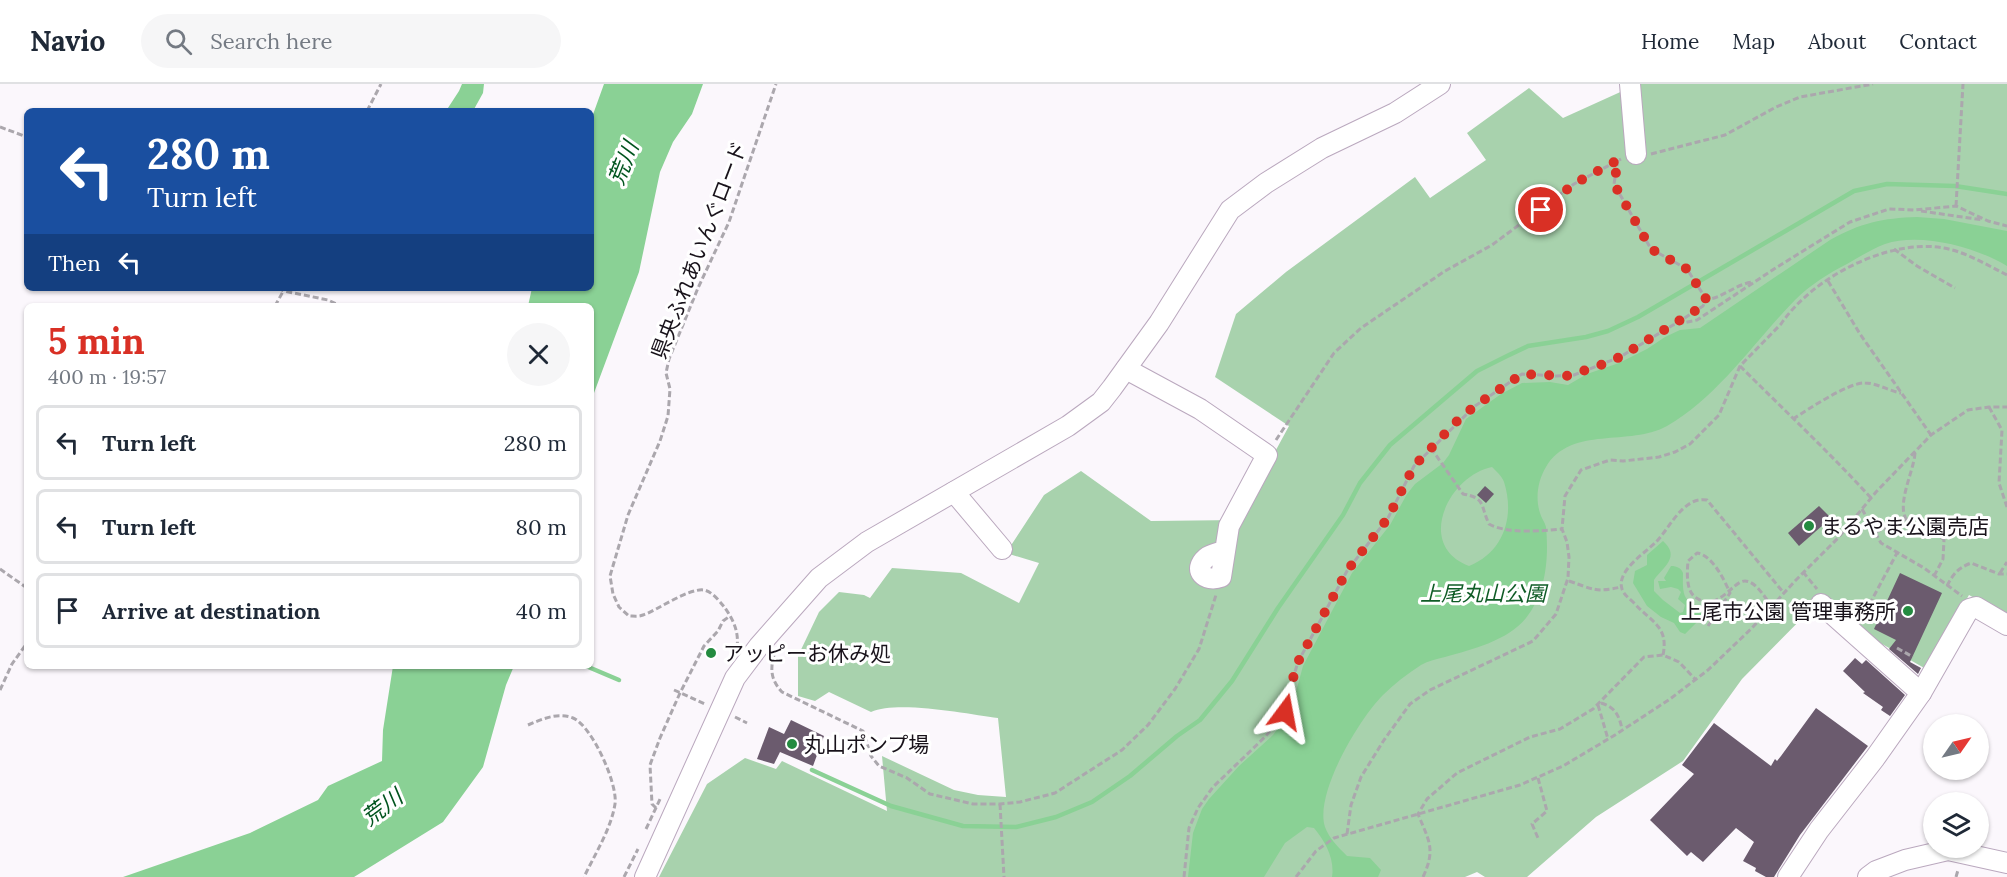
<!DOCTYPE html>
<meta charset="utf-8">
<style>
body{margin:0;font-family:Lora,"Noto Sans JP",serif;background:#f6f6f7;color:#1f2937;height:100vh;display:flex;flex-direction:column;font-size:22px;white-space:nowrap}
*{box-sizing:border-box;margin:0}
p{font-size:20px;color:#747a83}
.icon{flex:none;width:33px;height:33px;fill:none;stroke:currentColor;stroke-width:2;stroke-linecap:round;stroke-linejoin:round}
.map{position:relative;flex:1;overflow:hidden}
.panel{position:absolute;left:24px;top:219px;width:570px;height:366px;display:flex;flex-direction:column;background:#fff;border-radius:9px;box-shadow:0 2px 4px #0004}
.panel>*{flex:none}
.top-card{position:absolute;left:24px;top:24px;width:570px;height:183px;border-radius:9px;box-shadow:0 2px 4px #0004;background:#1a4fa0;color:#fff;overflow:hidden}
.needle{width:39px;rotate:56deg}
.tools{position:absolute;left:1923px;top:630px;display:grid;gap:12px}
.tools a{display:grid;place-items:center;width:66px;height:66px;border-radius:50%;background:#fff;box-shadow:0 2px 4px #0004;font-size:30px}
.pin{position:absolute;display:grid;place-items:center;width:51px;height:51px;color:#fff;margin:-26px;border:3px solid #fff;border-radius:50%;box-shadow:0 2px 6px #0007}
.me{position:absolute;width:66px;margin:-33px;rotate:13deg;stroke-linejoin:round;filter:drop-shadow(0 0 4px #0008)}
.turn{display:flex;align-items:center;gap:21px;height:126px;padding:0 24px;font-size:27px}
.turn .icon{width:78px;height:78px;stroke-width:2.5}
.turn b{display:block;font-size:42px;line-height:51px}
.then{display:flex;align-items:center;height:57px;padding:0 24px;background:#0003;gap:12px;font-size:22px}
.round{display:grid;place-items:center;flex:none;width:63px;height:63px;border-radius:32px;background:#f6f6f7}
.overview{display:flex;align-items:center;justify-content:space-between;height:102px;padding:0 24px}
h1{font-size:36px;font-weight:700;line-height:45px;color:#d93025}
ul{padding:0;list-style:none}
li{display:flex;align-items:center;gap:18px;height:75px;margin:0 12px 9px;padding:0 12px;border:3px solid #e0e1e3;border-radius:9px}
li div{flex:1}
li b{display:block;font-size:22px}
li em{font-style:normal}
header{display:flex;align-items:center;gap:36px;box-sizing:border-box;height:84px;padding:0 30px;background:#fff;border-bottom:2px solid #e0e1e3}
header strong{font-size:28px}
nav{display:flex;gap:33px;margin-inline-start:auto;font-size:21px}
.search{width:420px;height:54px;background:#f6f6f7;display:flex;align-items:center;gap:15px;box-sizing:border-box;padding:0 21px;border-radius:33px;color:#747a83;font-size:22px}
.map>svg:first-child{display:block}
</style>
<header>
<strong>Navio</strong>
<div class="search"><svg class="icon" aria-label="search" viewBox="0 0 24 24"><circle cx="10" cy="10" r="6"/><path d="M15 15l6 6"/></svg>Search here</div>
<nav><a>Home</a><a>Map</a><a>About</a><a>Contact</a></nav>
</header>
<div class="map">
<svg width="2007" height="793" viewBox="0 0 2007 793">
<rect width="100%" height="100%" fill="#fbf7fc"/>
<path fill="#a8d2ad" d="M 1638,0 L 2007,0 L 2007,532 L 1969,511 L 1926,585 L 1868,552 L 1821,515 L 1742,595 L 1683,677 L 1596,733 L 1527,793 L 1485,793 L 1477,788 L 1465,793 L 659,793 L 707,700 L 745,674 L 776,685 L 782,677 L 887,727 L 882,672 L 954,706 L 978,711 L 1006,713 L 998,634 C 967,630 898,616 871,628 L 829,608 L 815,617 L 798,612 L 798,572 L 819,528 L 839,508 L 864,511 L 870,514 L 892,484 L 961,489 L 1019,519 L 1039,479 L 1006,469 L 1044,411 L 1081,387 L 1151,437 L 1238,436 L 1289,342 L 1215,293 L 1236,230 L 1286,188 L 1415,93 L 1430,114 L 1486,76 L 1467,49 L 1529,4 L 1563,34 Z"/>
<g fill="#8ad195" fill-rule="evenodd">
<path d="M 462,0 L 484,0 L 483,9 L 473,27 L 446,27 L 459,7 Z"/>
<path d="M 604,0 L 703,0 L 692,30 L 673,58 L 660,88 L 639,188 L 594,309 L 591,323 L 591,222 L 528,222 L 532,204 L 591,204 L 591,36 Z"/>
<path d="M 1917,133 L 1944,135 L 2007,147 L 2007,182 C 1976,163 1920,148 1885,160 C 1872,165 1859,173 1847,180 C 1829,189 1810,201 1795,216 C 1755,257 1718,313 1667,342 C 1630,363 1571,341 1546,383 C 1538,396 1535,414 1540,429 C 1541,434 1545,438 1546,443 C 1549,474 1546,509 1526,534 C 1507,557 1473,565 1445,573 C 1437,575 1428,577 1421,581 C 1407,590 1394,600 1383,611 C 1360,634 1314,709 1325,743 C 1329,754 1338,763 1347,772 L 1370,774 L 1381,786 L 1378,793 L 1332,793 C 1335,775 1325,757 1314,744 L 1307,743 L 1285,759 L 1264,793 L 1188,793 L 1193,749 L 1202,725 L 1209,715 L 1239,682 L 1273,651 L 1291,626 L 1303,582 L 1352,489 L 1390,441 L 1407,410 L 1415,400 L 1443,379 L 1449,371 L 1466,335 L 1501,310 L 1522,299 L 1550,298 L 1568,301 L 1587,290 L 1619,279 L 1647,265 L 1665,253 L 1680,246 L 1700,244 L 1830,156 C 1860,139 1883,134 1917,133 ZM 1492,383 C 1496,387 1502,392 1504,398 C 1515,432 1504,468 1469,482 C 1415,462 1448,392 1492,383 Z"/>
<path d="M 1663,457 C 1681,473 1663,483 1654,496 L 1654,507 L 1663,516 L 1680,529 L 1683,528 L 1685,521 L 1678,515 L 1681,508 L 1678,505 L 1671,503 L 1660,505 L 1658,497 L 1666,497 L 1664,494 L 1671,482 C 1677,482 1681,484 1683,489 C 1683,496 1682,508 1686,514 C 1691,524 1706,517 1704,535 L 1698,537 L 1685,550 L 1680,548 L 1674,539 L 1661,533 L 1647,522 L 1633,499 L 1635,487 L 1647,481 L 1647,471 Z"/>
<path d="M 393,582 L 514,582 L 506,601 L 483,683 L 443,738 L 354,793 L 123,793 L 250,749 L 318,716 L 328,702 L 382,677 L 383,646 Z"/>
</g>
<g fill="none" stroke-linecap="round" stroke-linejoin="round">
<g stroke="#8ad195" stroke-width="4.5">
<path d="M 586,582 L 619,596"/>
<path d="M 812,686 L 891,722 L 963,742 L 1016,743 L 1056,733 L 1092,718 L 1130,692 L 1177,652 L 1200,636 L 1232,597 L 1278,524 L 1343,431 L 1360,399 L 1390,361 L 1477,287 L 1507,272 L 1528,262 L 1586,253 L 1608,247 L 1638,233 L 1854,107 L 1887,100 L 1955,102 L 2007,110"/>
</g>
</g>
<g fill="#6b5b6e">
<path d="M 1485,402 L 1494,410 L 1486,419 L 1477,411 Z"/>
<path d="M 1819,422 L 1831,434 L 1799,462 L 1788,449 Z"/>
<path d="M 1900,489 L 1942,509 L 1910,578 L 1921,584 L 1918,590 L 1889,565 L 1896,556 L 1874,545 Z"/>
<path d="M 1855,574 L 1862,580 L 1866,576 L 1905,611 L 1890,632 L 1881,626 L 1883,623 L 1863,609 L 1865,608 L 1843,587 Z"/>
<path d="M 1816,624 L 1868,662 L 1800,751 L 1774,793 L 1766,793 L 1755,787 L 1756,784 L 1743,777 L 1754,758 L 1736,744 L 1703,778 L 1691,768 L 1687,772 L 1650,736 L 1694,690 L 1682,681 L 1714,639 L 1771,682 L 1775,675 L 1777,677 L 1781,672 Z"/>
<path d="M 791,636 L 824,652 L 813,682 L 780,668 L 774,680 L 757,675 L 769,643 L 784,650 Z"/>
</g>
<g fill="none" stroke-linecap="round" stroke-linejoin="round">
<g stroke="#baa8be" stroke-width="22">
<g id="minor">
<path d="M 1630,0 L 1636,70"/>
<path d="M 1126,285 L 1200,325 L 1267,371 L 1229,442 L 1221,493 C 1205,499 1192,486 1206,474 C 1211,470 1218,469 1224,467"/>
<path d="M 954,408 L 1002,465"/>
<path d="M 1821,520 L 1921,609"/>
<path d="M 645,793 L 735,594 L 759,562 L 819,494 L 867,458 L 1068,342 L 1101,318 L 1112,304 L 1159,239 L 1230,126 L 1266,99 L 1322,64 L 1395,29 L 1440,0"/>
<path d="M 1788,793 L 1819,746 L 1875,674 L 1921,609 L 1969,525 L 1976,523 L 2007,541"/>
<path d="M 1868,793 L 1876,787 L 1905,776 L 1948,766 L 2007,779"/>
</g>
</g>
<g stroke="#aba7ad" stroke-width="3" stroke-dasharray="6 3" stroke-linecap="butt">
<path d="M 367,27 L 381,0"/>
<path d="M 0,43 L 27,53"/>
<path d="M 1651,70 L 1725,51 L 1776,23 L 1800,13 L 1873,0"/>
<path d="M 1618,76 L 1614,100 L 1651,165 L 1687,185 L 1706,215"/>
<path d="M 1956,122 L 1963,0"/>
<path d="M 1921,127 L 1983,136"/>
<path d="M 1894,165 L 1917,182 L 1955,204"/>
<path d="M 1828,197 L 1860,250 L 1931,351"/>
<path d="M 278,204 L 284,207 L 328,216 L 341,222"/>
<path d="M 275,222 L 285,204"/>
<path d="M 1677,239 L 1703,222 L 1706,215 C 1720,216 1735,200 1753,198"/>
<path d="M 1740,282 C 1784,326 1829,368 1871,414"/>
<path d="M 1989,323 L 2002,346 L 1999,399 L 2007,423"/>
<path d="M 1793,335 C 1807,326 1849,298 1865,299 C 1877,299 1889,307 1901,309"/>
<path d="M 1276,356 L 1334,269 L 1361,244 L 1445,187 L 1492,161 L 1574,100 L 1621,75"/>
<path d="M 1431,364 L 1463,410 C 1486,414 1480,421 1489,440 C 1506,450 1543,447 1562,445"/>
<path d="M 1915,369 C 1914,388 1892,428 1911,440 C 1923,448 1933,445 1944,456 L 1943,475 L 1934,492"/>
<path d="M 1862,425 L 1881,459 L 1924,484 L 1962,512"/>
<path d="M 1875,448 L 1898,440 L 1905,435"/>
<path d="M 0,485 L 27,504"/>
<path d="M 1803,488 L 1817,505"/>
<path d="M 2000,489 L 2007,478"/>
<path d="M 1569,497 C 1593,505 1595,509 1621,503"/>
<path d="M 1947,502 C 1953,490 1958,484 1971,479 L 1999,490 L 2007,490"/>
<path d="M 1861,536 L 1897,469"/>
<path d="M 1708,542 L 1730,509 C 1724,495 1712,471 1697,469 L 1688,477 C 1687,489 1686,506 1695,513 C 1718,530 1732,497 1745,497 C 1756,497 1766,515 1772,523"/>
<path d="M 737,564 C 739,548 734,537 725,524 C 720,518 713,508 704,506 C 688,504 658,526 643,531 C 638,533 633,532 629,532 L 619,523 L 613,510 L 610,492 L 628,431 L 660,357 L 668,332 L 670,305 L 666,289 L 669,275 L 698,204 L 729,138 L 776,0"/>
<path d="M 1897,564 L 1913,573"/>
<path d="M 774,571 C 770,586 771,596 782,608 L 863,647 L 871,672 L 879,682 L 907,694 L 930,710 L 973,720 L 1000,720 L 1020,718 L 1055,709 L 1122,666 L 1148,641 L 1175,605 L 1199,565 L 1216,511"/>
<path d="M 1663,571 C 1669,542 1651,538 1634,519 C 1629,514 1624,511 1622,505 C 1616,487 1645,469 1656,458 C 1670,444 1683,412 1707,416 L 1783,508"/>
<path d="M 0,606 L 12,580 L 27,559"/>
<path d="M 674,606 L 705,620"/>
<path d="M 1601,619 C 1615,623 1619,631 1622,645"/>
<path d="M 1598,621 L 1608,655"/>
<path d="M 735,633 L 747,639"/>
<path d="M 528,641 C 542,635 558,628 573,634 C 592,642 618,700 615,720 C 611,745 595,770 584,793"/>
<path d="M 1538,694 L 1547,727 L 1532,740 L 1538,754"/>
<path d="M 1000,720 L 1004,793"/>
<path d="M 656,724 L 652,720 L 650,681 L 660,654 L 680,609 L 704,562 L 718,547 L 723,537 L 730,532"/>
<path d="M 646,745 L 661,713"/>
<path d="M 1347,750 L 1351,721 L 1361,693 L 1384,656 L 1410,620 L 1430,606 L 1533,557 L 1556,530 L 1568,494 L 1569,473 L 1567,458 L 1562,445 L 1565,412 L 1581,386 L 1610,376 L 1623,377 L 1659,373 L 1675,368 L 1690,360 L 1719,331 L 1740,282 L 1781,240 C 1812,194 1888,154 1944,164 C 1966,168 1987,181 2007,191"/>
<path d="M 624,793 L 638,765"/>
<path d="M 1184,793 L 1189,744 L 1198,724 L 1213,703 L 1266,652 L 1285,628 L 1287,614 L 1298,578 L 1347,487 L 1388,434 L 1414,382 L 1475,322 L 1522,290 L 1557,292 L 1574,291 L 1620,273 L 1673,241 L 1697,236 L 1774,185 L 1850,138 L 1889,125 L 1915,126 L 1956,122 L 1988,137 L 2007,142"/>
<path d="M 1296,793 L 1316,767 L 1334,754 L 1520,701 L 1563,682 L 1615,651 L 1670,615 L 1708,586 L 1752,544 L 1795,497 L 1838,454 L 1876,408 L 1931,351 L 1968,326 L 1989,323 L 2007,323"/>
<path d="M 1423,793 C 1436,765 1429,757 1418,730 L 1427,715 L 1457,689 L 1530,653 L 1560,645 L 1593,625 L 1644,573 L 1663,571 L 1679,578 L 1695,595"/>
<path d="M 1956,793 L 1958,786"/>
</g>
<use href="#minor" stroke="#fff" stroke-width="20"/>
</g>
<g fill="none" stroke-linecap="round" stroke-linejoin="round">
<path stroke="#d93025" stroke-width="10" stroke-dasharray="0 18" d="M 1285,628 L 1287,614 L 1298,578 L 1347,487 L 1388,434 L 1414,382 L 1459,335 L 1475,322 L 1522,290 L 1566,292 L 1596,283 L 1620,273 L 1703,222 L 1706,215 L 1687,185 L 1651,165 L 1614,100 L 1618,76 L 1574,100 L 1541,126"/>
</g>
<g fill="#248b40" stroke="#fff" stroke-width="2">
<circle cx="1809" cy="442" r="6"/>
<circle cx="1908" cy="527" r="6"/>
<circle cx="711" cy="569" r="6"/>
<circle cx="792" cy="660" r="6"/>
</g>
<g text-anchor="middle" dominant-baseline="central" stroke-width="6" stroke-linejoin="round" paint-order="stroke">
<g font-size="21" fill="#18121a" stroke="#fff">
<text transform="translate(699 166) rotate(-69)">県央ふれあいんぐロード</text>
</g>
<g font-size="21" fill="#18121a" stroke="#fff" text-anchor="start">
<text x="1821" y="442">まるやま公園売店</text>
<text x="1896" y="527" text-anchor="end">上尾市公園 管理事務所</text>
<text x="723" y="569">アッピーお休み処</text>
<text x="804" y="660">丸山ポンプ場</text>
</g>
<g font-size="21" font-style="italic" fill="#0f5c26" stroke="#fff">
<text x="1483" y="509">上尾丸山公園</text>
</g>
<g font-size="22" font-style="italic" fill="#00541e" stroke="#fff">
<text transform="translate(623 79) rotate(-68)">荒川</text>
<text transform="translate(382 723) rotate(-37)">荒川</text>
</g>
</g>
</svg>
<div class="tools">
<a><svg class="needle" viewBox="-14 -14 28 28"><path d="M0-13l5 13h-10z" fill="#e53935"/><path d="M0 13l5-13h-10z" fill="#747a83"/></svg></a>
<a><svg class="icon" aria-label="layers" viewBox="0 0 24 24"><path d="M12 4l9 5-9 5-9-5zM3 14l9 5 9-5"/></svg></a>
</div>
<div class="pin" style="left:1541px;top:126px;background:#d93025"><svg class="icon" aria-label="arrive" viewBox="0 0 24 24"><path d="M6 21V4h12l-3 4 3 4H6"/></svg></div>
<svg class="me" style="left:1285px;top:628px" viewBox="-20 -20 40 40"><path d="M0-17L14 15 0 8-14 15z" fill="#d93025" stroke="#fff" stroke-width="4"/></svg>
<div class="top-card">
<div class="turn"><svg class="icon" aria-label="left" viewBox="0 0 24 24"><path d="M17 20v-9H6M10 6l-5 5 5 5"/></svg><div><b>280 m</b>Turn left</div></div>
<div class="then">Then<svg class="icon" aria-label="left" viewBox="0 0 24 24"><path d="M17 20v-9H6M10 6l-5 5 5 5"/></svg></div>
</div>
<section class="panel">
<div class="overview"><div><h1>5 min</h1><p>400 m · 19:57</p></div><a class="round"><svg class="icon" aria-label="close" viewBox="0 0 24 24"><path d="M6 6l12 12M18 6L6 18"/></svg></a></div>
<ul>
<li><svg class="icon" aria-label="left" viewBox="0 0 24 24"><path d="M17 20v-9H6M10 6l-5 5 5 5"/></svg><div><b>Turn left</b></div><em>280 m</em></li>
<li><svg class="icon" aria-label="left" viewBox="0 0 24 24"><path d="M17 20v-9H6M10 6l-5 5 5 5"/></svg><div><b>Turn left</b></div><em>80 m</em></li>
<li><svg class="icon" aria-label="arrive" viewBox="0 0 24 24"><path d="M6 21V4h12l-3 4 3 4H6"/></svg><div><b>Arrive at destination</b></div><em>40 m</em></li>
</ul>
</section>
</div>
